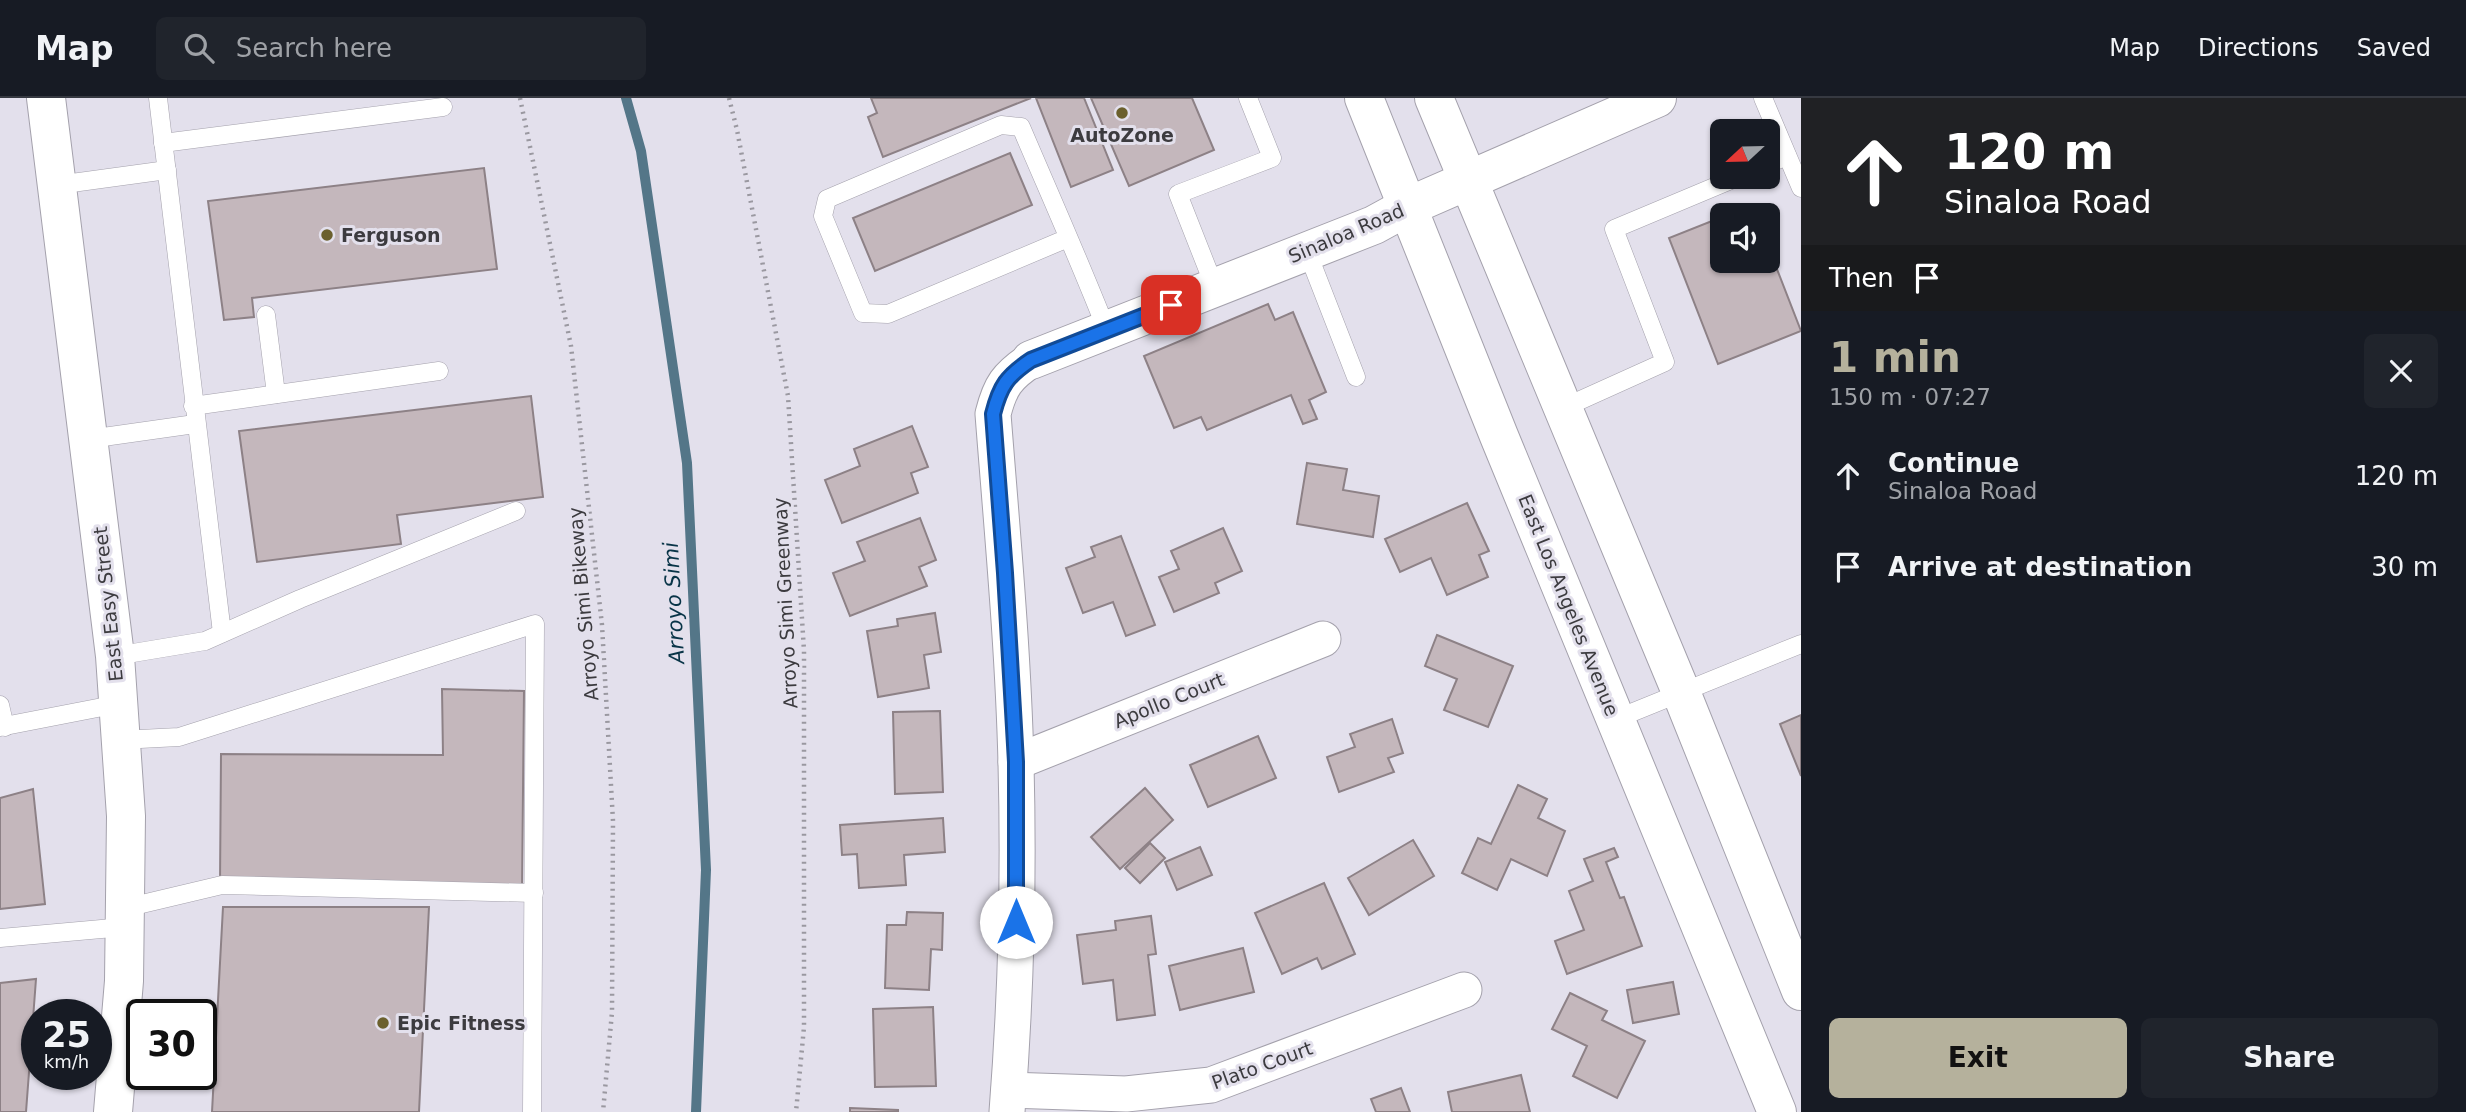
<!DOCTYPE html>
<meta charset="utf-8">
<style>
body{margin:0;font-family:"DejaVu Sans",sans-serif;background:#20242c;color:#f1f3f6;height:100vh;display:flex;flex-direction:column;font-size:26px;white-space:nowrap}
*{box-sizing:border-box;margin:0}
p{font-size:23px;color:#9ea1a6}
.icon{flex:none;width:38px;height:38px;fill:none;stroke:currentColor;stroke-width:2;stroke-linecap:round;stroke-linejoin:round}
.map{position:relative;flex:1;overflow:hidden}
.drawer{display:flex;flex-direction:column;background:#171b24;width:665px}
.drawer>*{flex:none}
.top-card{background:#202124;color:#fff;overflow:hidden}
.needle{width:46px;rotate:248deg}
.controls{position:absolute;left:1710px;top:21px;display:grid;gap:14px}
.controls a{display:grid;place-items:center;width:70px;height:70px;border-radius:10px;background:#171b24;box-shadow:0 2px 5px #0004;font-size:35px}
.speed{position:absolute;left:21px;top:901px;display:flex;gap:14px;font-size:35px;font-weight:700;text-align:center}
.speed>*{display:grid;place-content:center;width:91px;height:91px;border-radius:50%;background:#171b24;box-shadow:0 2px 5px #0004;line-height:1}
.speed small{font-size:18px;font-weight:400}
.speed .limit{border:4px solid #111;border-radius:10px;background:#fff;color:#111}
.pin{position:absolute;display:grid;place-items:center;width:60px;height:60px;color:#fff;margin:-30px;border-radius:14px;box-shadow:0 4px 10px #0006}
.me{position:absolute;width:77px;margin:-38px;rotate:0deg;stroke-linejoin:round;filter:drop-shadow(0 0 5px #0008)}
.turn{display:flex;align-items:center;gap:24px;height:147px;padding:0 28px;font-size:32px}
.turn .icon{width:91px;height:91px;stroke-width:2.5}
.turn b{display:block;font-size:49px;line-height:60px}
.then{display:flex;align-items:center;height:66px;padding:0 28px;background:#0003;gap:14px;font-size:26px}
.round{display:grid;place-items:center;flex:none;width:74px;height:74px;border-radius:10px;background:#20242c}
.headline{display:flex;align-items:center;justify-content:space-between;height:119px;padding:0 28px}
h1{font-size:42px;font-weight:700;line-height:52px;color:#b5b19c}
.button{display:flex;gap:14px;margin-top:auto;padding:14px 28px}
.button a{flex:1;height:80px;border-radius:10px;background:#b5b19c;color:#111;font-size:28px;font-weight:700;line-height:80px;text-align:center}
.button a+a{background:#20242c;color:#f1f3f6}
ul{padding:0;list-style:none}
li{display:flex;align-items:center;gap:21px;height:91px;padding:0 28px}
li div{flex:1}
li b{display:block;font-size:26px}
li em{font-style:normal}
header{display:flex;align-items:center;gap:42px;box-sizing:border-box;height:98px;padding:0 35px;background:#171b24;border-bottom:2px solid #363941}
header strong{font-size:33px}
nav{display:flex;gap:38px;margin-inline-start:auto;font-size:24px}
.search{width:490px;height:63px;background:#20242c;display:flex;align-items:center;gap:18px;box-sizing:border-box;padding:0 24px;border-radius:10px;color:#9ea1a6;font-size:26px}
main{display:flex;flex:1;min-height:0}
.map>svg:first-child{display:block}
</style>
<header>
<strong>Map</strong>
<div class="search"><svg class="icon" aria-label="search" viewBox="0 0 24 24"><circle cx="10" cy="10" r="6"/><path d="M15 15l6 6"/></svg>Search here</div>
<nav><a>Map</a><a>Directions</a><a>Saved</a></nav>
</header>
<main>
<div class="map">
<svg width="1801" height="1014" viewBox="0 0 1801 1014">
<rect width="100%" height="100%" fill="#e3e0ec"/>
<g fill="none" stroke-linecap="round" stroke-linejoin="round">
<path stroke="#547688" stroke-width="10" d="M 626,0 L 641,53 L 687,365 L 706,772 L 696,1014"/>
</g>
<g fill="#c4b7bc" stroke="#8d8186" stroke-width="2">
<path d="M 871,0 L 1031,0 L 883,59 L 868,19 L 877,15 Z"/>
<path d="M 1036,0 L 1084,0 L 1113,72 L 1071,89 Z"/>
<path d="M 1091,0 L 1192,0 L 1214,52 L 1129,88 Z"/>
<path d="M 1010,55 L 1032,107 L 875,173 L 853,120 Z"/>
<path d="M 484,70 L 497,171 L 252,200 L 254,219 L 224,222 L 208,103 Z"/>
<path d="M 1752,108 L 1756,117 L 1727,117 Z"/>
<path d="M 1722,119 L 1722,163 L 1768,163 L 1768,148 L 1801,233 L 1718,266 L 1669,140 Z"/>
<path d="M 1268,206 L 1275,222 L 1293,214 L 1326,294 L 1309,302 L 1317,321 L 1303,326 L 1291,297 L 1207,332 L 1201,319 L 1174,330 L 1144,258 Z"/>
<path d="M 531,298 L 543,399 L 397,417 L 401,446 L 257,464 L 239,333 Z"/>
<path d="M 912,328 L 928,369 L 911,375 L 918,395 L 842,425 L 825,382 L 860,368 L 854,351 Z"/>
<path d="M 1307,365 L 1347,371 L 1343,392 L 1379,398 L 1373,439 L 1297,426 Z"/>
<path d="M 1467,405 L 1489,453 L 1479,457 L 1488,479 L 1447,497 L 1431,460 L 1400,474 L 1385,441 Z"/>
<path d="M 920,420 L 936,462 L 919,469 L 927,488 L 850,518 L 833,475 L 865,463 L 857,444 Z"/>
<path d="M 1223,430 L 1242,473 L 1215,485 L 1219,495 L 1174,514 L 1159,479 L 1179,471 L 1171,453 Z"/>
<path d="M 1121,438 L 1155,527 L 1126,538 L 1113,504 L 1083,515 L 1066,470 L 1095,459 L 1091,449 Z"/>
<path d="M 935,515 L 941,554 L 924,557 L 929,590 L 878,599 L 867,533 L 898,528 L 897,521 Z"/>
<path d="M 1437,537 L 1513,568 L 1488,629 L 1444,612 L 1457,581 L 1425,568 Z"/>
<path d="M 442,591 L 524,593 L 522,793 L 220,786 L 221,656 L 443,657 Z"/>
<path d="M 940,613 L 943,694 L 895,696 L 893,614 Z"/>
<path d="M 1801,617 L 1801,678 L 1780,626 Z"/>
<path d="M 1392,621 L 1403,655 L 1388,660 L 1394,674 L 1339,694 L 1327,659 L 1355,649 L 1350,636 Z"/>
<path d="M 1258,638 L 1276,680 L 1208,709 L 1190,667 Z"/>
<path d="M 1518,687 L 1547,701 L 1538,720 L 1565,733 L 1547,778 L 1511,761 L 1497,792 L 1462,775 L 1478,740 L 1491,746 Z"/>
<path d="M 1145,690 L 1173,722 L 1120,771 L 1091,739 Z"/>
<path d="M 33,691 L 45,806 L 0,811 L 0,700 Z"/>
<path d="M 943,720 L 945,754 L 904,757 L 906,787 L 859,790 L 857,756 L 842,757 L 840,727 Z"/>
<path d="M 1413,742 L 1434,778 L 1369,817 L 1348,780 Z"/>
<path d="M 1150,745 L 1165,760 L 1140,785 L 1125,770 Z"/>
<path d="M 1200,749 L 1212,777 L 1177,792 L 1165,764 Z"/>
<path d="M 1614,750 L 1618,759 L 1606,764 L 1620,800 L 1624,799 L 1642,848 L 1567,876 L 1555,843 L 1584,832 L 1569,793 L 1593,783 L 1584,761 Z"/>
<path d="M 1324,785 L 1355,856 L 1322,871 L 1317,860 L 1282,876 L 1255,815 Z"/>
<path d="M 223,809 L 429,809 L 419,1014 L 212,1014 Z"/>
<path d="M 907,814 L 943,815 L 942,852 L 931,851 L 929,892 L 885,890 L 887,827 L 906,827 Z"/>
<path d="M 1151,818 L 1156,856 L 1148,857 L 1155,917 L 1117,922 L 1113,882 L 1083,886 L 1077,837 L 1116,832 L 1115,823 Z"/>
<path d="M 1243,850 L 1254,894 L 1180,912 L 1169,868 Z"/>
<path d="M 36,881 L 26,1014 L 0,1014 L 0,885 Z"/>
<path d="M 1673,884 L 1679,916 L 1633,925 L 1627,892 Z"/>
<path d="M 1570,895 L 1607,913 L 1602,922 L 1645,943 L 1617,1000 L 1573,978 L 1587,948 L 1552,931 Z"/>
<path d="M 933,909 L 936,988 L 875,989 L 873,911 Z"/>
<path d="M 1521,977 L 1530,1014 L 1452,1014 L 1448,994 Z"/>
<path d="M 1401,990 L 1410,1014 L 1376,1014 L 1371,1001 Z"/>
<path d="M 850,1010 L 898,1012 L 898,1014 L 850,1014 Z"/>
</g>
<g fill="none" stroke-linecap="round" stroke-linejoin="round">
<g stroke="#a4a1ac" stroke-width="19">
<g id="service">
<path d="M 158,0 L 222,535"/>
<path d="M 1763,0 L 1801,90"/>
<path d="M 163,45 L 443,9"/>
<path d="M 1768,66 L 1787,58"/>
<path d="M 57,87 L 167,72"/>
<path d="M 1068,140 L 888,216 L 863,215 L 823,118 L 827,101 L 1001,27 L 1021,29 C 1050,97 1080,164 1107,233"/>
<path d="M 1307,153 L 1356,279"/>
<path d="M 1215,190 L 1178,96 L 1272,60 L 1248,0"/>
<path d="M 266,217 L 276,296"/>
<path d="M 193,308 L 439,273"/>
<path d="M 1563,310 L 1665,264 L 1614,131 L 1738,79"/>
<path d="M 89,341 L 195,326"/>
<path d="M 115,558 L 205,543 L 300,501 L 516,413"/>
<path d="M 0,607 L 5,629"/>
<path d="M 1616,621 L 1801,546"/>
<path d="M 0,629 L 118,606"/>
<path d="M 120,642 L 179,639 L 535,526 L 532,1014"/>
<path d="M 125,810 L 222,787 L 534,795"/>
<path d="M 0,840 L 124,829"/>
</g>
</g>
<g stroke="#a4a1ac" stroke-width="37">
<g id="minor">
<path d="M 1016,664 L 1323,541"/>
<path d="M 1009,992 L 1126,996 L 1211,987 L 1464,892"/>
<path d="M 1007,1014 C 1016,898 1019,781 1016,665 C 1013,548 1002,432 993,316 C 1000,288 1007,278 1031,262"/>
</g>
</g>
<g stroke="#a4a1ac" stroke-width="40">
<g id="tertiary">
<path d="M 46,0 L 115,558 L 126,718 L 124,883 L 113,1014"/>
<path d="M 1031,262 L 1374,127 L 1407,109 L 1657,0"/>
</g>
</g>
<g stroke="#a4a1ac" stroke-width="40">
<g id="primary">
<path d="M 1364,0 L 1499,338 L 1777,1014"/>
<path d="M 1434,0 L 1681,594 L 1801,893"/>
</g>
</g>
<g stroke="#9a98a0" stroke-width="4.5" stroke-dasharray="2 5" stroke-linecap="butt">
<path d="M 520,0 L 571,248 L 602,527 L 613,723 L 612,914 L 603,1014"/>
<path d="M 729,0 L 737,32 L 788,298 L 804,553 L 804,929 L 796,1014"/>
</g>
<use href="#service" stroke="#fff" stroke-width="18"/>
<use href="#minor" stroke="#fff" stroke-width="35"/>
<use href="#tertiary" stroke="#fff" stroke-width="38"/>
<use href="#primary" stroke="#fff" stroke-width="38"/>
</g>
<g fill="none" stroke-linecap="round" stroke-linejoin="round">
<g stroke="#114b97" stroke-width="18">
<path id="route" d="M 1016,824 L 1016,664 L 1005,475 L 993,316 C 1000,288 1007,278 1031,262 L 1171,207"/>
</g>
<use href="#route" stroke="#1a73e8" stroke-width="12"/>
</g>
<g fill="#6b602d" stroke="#e3e0ec" stroke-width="2.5">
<circle cx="1122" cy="15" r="7"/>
<circle cx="327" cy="137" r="7"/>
<circle cx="383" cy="925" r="7"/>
</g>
<g text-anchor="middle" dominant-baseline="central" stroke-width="6" stroke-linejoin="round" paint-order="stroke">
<g font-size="19" font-weight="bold" fill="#3c3b3f" stroke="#e3e0ec" text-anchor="start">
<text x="1122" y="37" text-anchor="middle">AutoZone</text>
<text x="341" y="137">Ferguson</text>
<text x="397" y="925">Epic Fitness</text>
</g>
<g font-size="19" fill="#3c3b3f" stroke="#e3e0ec">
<text transform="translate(1346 135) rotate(-23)">Sinaloa Road</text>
<text transform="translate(785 505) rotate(-93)">Arroyo Simi Greenway</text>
<text transform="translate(108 506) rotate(-96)">East Easy Street</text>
<text transform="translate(583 506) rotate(-95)">Arroyo Simi Bikeway</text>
<text transform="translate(1569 507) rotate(68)">East Los Angeles Avenue</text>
<text transform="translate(1169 602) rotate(-22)">Apollo Court</text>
<text transform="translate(1262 967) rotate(-20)">Plato Court</text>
</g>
<g font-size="21" font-style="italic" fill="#083447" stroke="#e3e0ec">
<text transform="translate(674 505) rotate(-93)">Arroyo Simi</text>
</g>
</g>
</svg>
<div class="controls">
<a><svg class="needle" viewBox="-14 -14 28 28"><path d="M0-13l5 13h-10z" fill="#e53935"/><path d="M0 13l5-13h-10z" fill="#9ea1a6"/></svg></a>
<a><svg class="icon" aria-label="sound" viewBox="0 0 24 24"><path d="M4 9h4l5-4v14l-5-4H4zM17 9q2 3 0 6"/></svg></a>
</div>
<div class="speed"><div>25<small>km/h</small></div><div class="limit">30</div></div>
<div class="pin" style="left:1171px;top:207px;background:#d93025"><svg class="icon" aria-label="arrive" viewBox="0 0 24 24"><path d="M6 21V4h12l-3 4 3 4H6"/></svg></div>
<svg class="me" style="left:1016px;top:824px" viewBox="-20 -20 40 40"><circle r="19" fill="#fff"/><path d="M0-13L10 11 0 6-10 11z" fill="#1a73e8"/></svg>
</div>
<section class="drawer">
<div class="top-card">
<div class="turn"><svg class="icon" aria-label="ahead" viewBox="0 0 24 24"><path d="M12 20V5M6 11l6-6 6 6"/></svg><div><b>120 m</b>Sinaloa Road</div></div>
<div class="then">Then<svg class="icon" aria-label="arrive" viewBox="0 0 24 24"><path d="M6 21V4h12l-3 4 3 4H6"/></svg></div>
</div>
<div class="headline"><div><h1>1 min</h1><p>150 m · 07:27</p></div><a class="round"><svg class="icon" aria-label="close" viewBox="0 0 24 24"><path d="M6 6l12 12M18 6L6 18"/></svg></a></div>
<ul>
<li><svg class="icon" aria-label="ahead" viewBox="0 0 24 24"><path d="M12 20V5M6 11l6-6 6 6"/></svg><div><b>Continue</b><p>Sinaloa Road</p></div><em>120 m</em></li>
<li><svg class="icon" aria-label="arrive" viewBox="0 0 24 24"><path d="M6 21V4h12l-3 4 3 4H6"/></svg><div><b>Arrive at destination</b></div><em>30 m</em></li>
</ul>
<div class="button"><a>Exit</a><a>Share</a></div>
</section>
</main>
